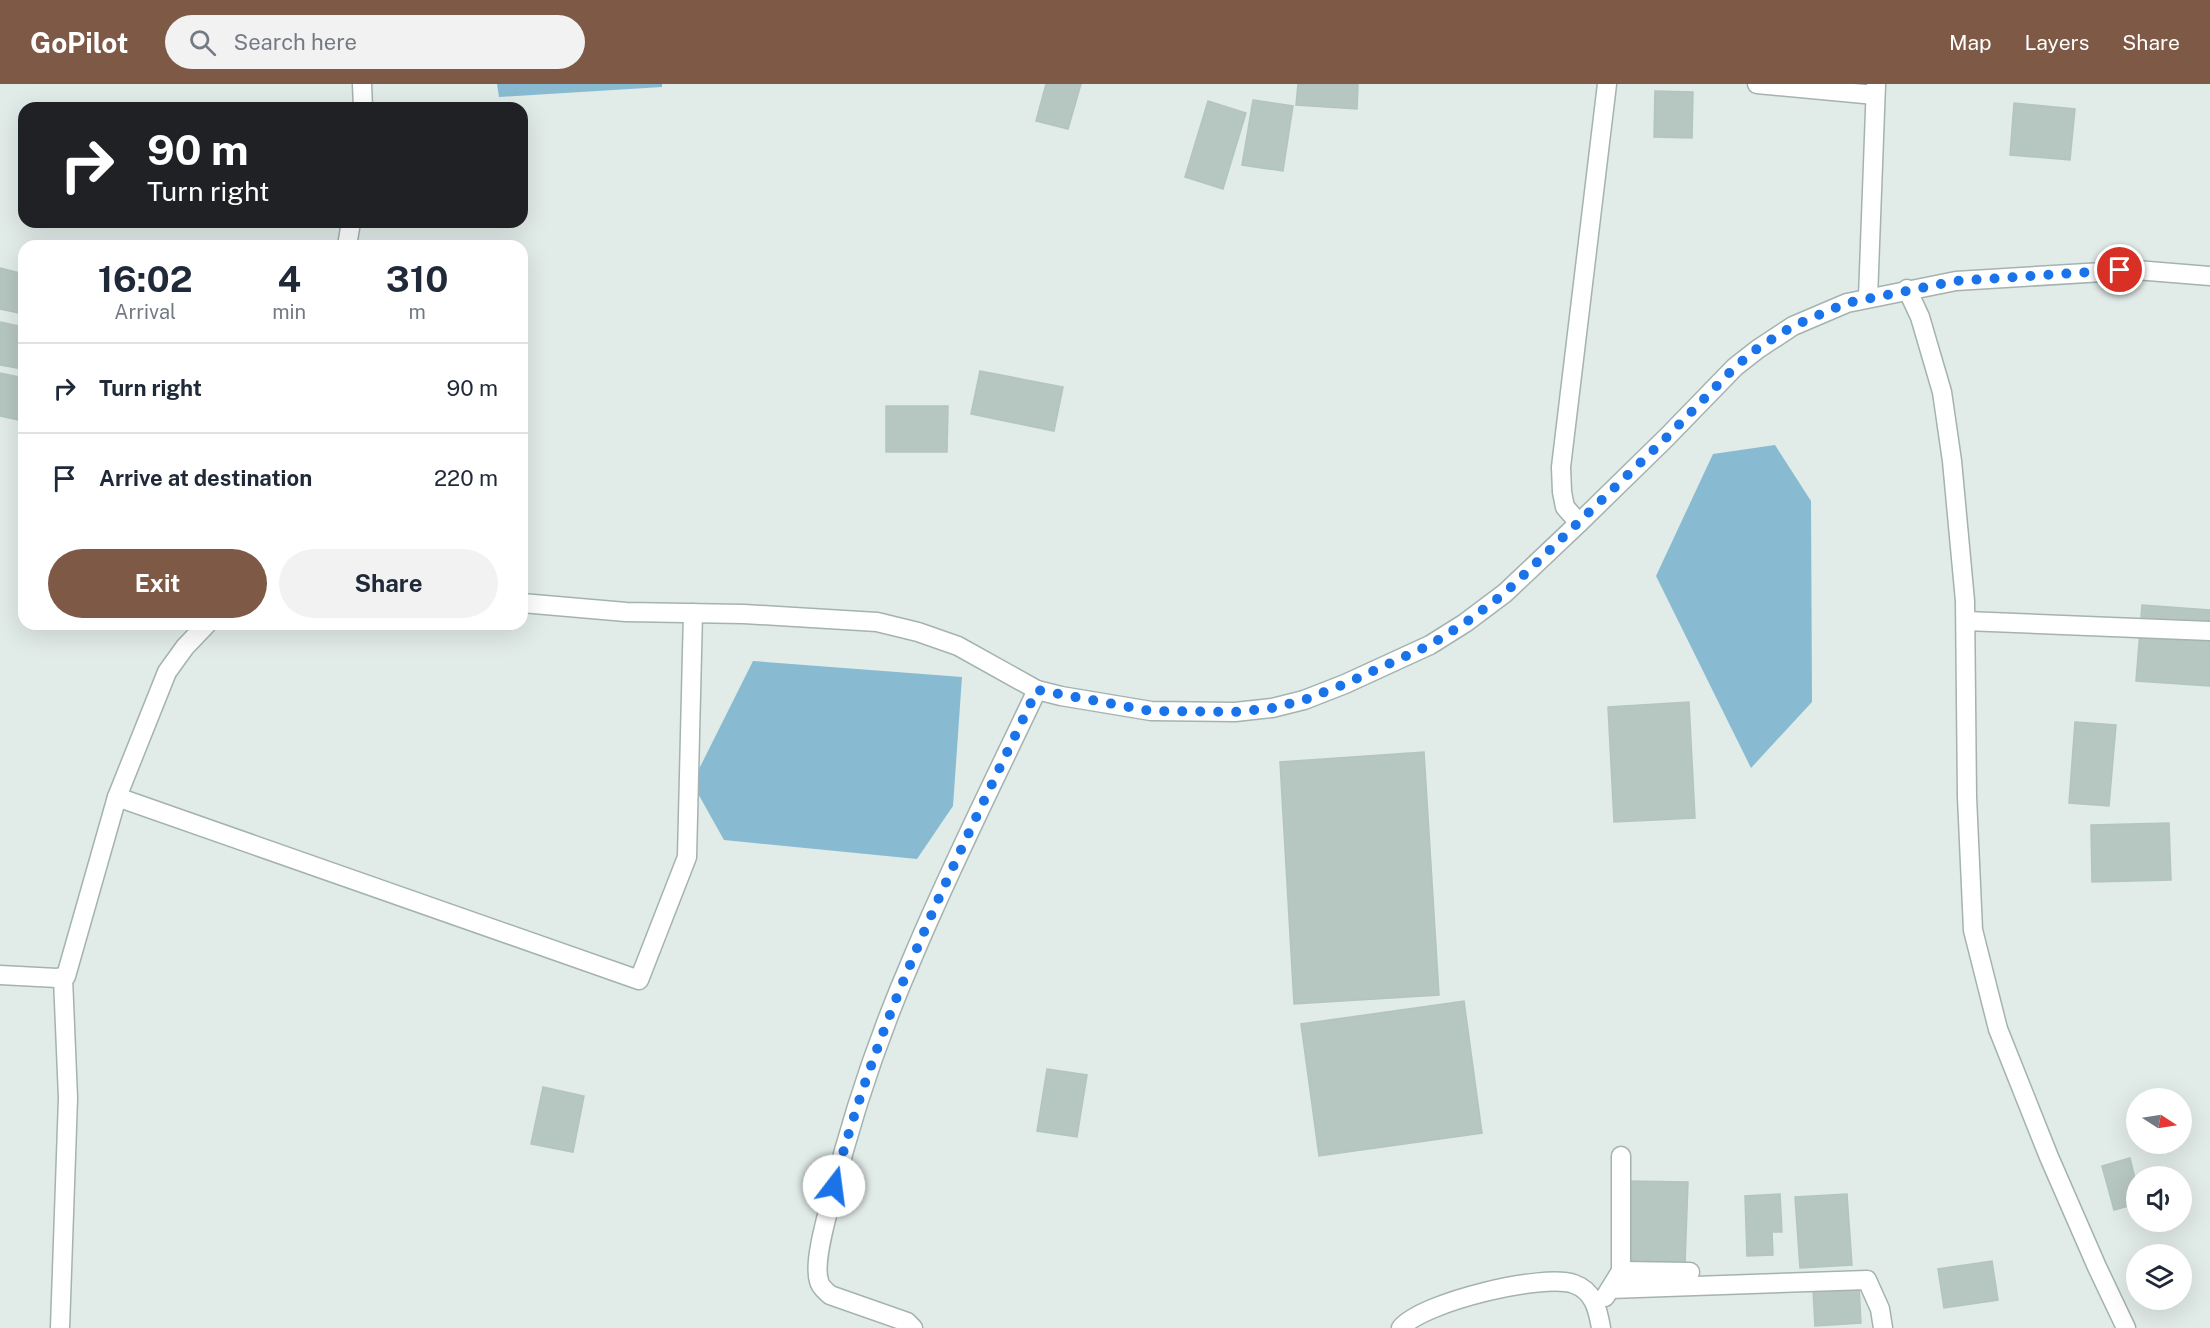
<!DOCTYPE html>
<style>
body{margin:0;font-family:"Public Sans",sans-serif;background:#f2f2f3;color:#1f2937;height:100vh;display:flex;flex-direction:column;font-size:22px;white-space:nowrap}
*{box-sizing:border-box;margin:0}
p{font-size:20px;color:#747a83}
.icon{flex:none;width:33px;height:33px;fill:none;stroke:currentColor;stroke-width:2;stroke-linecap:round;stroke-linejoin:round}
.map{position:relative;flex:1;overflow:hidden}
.details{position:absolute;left:18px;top:156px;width:510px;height:390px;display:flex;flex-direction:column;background:#fff;border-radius:18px;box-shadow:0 6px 24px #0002}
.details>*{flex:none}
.banner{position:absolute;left:18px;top:18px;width:510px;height:126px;border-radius:18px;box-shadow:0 6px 24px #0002;background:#202124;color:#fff;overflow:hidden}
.needle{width:39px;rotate:102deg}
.tools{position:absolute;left:2126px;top:1004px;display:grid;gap:12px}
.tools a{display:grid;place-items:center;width:66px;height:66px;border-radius:50%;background:#fff;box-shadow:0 6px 24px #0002;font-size:30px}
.pin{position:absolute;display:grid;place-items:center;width:51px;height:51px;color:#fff;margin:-26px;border:3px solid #fff;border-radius:50%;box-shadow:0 2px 6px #0007}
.me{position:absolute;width:66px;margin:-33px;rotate:15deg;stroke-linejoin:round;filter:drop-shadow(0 0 4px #0008)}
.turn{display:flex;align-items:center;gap:21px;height:126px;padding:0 30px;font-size:27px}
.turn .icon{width:78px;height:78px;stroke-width:2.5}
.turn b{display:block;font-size:42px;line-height:51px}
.eta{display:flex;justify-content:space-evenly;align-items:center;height:102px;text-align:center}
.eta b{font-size:36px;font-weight:700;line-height:42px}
.button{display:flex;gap:12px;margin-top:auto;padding:12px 30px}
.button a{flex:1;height:69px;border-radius:36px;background:#7d5946;color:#fff;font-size:24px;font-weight:700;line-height:69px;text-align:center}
.button a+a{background:#f2f2f3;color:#1f2937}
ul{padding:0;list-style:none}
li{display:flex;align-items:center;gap:18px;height:90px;padding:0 30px;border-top:2px solid #e0e1e3}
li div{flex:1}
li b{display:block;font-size:22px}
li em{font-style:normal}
header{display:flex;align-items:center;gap:36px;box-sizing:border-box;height:84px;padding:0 30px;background:#7d5946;color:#fff}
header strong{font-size:28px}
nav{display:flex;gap:33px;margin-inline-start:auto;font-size:21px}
.search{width:420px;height:54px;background:#f2f2f3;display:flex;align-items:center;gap:15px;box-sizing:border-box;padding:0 21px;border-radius:33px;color:#747a83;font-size:22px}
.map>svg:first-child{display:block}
</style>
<header>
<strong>GoPilot</strong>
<div class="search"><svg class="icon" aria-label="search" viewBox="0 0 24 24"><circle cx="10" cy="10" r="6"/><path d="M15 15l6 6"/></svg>Search here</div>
<nav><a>Map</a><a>Layers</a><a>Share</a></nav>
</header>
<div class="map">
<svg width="2210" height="1244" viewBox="0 0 2210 1244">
<rect width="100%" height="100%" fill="#e1ebe8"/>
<g fill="#88bbd1">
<path d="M 497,0 L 662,0 L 662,3 L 499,13 Z"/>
<path d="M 1775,361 L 1811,417 L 1812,618 L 1751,684 L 1656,492 L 1713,370 Z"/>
<path d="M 753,577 L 962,593 L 953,722 L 917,775 L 724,756 L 692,699 Z"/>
</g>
<g fill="#b6c6c1" stroke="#b3c5c0" stroke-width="1.5">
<path d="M 1046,0 L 1081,0 L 1068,45 L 1036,37 Z"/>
<path d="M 1298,0 L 1358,0 L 1357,25 L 1296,21 Z"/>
<path d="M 1655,7 L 1693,8 L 1692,54 L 1654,53 Z"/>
<path d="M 1253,16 L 1293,22 L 1283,87 L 1242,81 Z"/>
<path d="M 1208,17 L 1246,29 L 1223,105 L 1185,93 Z"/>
<path d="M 2014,19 L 2075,25 L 2070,76 L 2010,71 Z"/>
<path d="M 0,184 L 24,190 L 24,230 L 0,225 Z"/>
<path d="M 0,238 L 24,243 L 24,275 L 22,285 L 0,281 Z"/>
<path d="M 980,287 L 1063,303 L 1054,347 L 971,330 Z"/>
<path d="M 0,289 L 24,294 L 24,312 L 19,336 L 0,332 Z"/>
<path d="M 886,322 L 948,322 L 947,368 L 886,368 Z"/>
<path d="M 2142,521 L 2210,526 L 2210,602 L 2136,597 Z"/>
<path d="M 1689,618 L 1695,734 L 1614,738 L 1608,623 Z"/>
<path d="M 2075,638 L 2116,641 L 2109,722 L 2069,719 Z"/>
<path d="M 1424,668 L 1439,911 L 1294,920 L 1280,678 Z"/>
<path d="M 2169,739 L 2171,796 L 2092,798 L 2091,741 Z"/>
<path d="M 1464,917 L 1482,1049 L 1319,1072 L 1301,940 Z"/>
<path d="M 1047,985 L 1087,991 L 1077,1053 L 1037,1047 Z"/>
<path d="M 543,1003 L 584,1012 L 573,1068 L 531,1060 Z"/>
<path d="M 2130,1074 L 2136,1099 L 2136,1120 L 2114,1126 L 2102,1082 Z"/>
<path d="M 1627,1097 L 1688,1098 L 1685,1180 L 1625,1179 Z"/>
<path d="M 1780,1110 L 1782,1148 L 1772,1148 L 1773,1171 L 1747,1172 L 1745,1112 Z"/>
<path d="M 1847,1110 L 1852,1181 L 1800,1184 L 1795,1113 Z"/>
<path d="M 1992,1177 L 1998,1216 L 1944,1224 L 1938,1185 Z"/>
<path d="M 1859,1203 L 1861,1239 L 1815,1242 L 1813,1206 Z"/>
</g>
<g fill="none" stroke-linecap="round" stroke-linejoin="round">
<g stroke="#a4b3b0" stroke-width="21">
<g id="minor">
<path d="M 362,0 L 363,24"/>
<path d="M 1757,0 L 1875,11"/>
<path d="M 347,162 L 351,138"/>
<path d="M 1907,205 L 1920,233 L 1942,308 L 1952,377 L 1965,517 L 1967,713 L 1973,846 L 1998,945 L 2049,1073 L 2097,1183 L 2126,1244"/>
<path d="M 1868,214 L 1876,0"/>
<path d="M 1579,439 L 1565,423 L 1562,408 L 1561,383 L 1607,0"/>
<path d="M 522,519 L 626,528 L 744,530 L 877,538 L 918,548 L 958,562 L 1037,606 L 1061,612 L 1151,627 L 1235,628 L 1272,624 L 1304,616 L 1345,600 L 1430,561 L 1465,539 L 1505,509 L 1579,439 L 1666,354 L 1735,283 L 1758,265 L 1793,242 L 1847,219 L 1956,197 L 2136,186 L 2210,192"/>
<path d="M 1966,537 L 2210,547"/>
<path d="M 117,713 L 639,896 L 687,773 L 693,529"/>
<path d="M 0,891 L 57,894 L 66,892 L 117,713 L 167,588 L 185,563 L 207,540"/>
<path d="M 1621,1187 L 1690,1188"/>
<path d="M 1610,1205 L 1867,1196 L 1880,1225 L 1883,1244"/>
<path d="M 1605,1213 L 1621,1187 L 1621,1072"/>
<path d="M 60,1244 L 68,1014 L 63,894"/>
<path d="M 913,1244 L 907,1238 L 830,1211 C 826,1207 820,1203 819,1197 C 813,1178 827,1132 832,1112 C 852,1031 879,951 912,875 C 950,784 995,695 1037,606"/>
<path d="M 1401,1244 C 1422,1218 1544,1189 1574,1200 C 1594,1207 1598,1226 1601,1244"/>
</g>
</g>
<use href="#minor" stroke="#fff" stroke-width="18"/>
</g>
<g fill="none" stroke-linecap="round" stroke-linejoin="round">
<path stroke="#1a73e8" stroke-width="10" stroke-dasharray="0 18" d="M 834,1102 C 879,928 960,767 1037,606 L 1151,627 L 1235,628 L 1272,624 L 1304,616 L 1345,600 L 1430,561 L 1465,539 L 1505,509 L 1666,354 L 1735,283 L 1758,264 L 1793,242 L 1847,219 L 1956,197 L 2120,186"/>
</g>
</svg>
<div class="tools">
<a><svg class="needle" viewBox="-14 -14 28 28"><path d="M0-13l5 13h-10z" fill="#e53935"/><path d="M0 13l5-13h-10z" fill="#747a83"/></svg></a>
<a><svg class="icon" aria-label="sound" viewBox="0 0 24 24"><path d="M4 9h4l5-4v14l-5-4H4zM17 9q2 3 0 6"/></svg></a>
<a><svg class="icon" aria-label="layers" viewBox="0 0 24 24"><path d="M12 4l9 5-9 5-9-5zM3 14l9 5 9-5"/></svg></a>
</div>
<div class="pin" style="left:2120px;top:186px;background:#d93025"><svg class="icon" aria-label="arrive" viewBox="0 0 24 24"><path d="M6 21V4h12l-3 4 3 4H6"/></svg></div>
<svg class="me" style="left:834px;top:1102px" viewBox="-20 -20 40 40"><circle r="19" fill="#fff"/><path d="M0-13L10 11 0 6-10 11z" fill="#1a73e8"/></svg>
<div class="banner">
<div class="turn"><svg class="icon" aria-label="right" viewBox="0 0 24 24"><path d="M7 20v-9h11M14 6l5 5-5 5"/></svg><div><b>90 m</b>Turn right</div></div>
</div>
<section class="details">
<div class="eta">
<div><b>16:02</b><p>Arrival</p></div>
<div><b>4</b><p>min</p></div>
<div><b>310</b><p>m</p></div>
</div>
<ul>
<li><svg class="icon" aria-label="right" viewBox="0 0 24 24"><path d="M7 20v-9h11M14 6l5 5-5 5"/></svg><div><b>Turn right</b></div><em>90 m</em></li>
<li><svg class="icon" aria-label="arrive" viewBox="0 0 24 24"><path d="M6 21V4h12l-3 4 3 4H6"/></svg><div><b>Arrive at destination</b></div><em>220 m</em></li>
</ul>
<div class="button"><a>Exit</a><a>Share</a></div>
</section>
</div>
